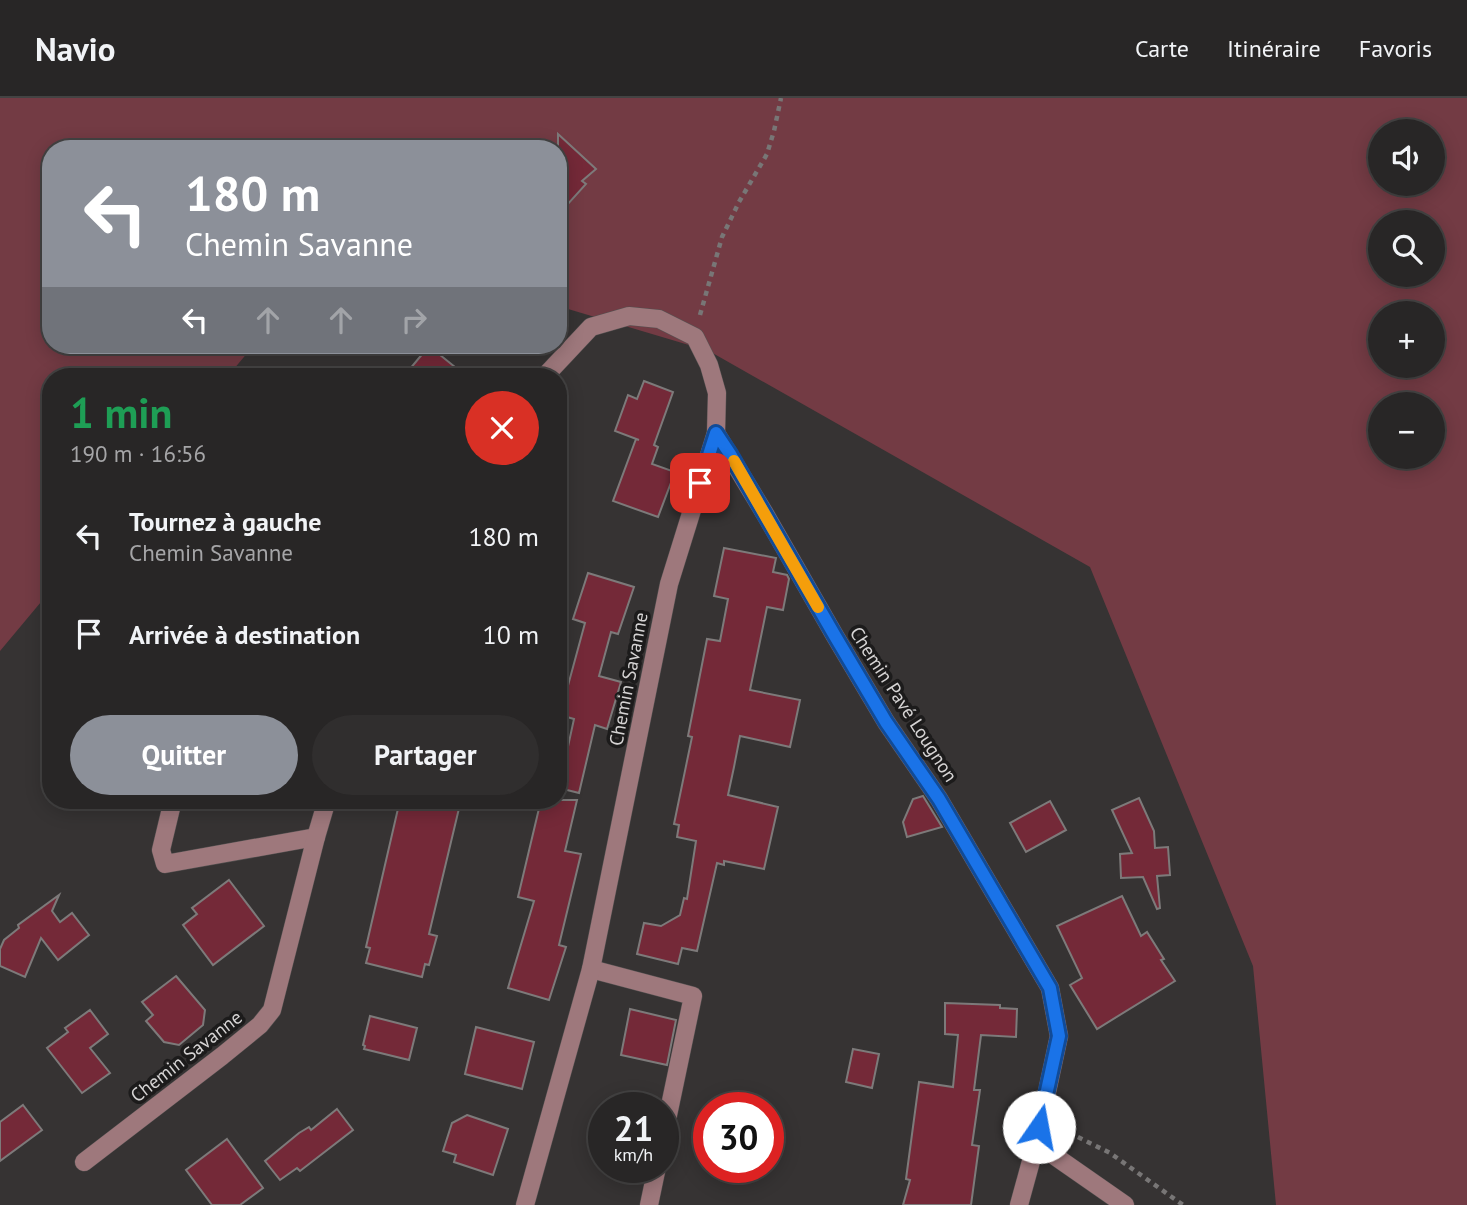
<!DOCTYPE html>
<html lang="fr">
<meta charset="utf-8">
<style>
body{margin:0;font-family:"PT Sans",sans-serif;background:#302e2e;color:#f1f3f6;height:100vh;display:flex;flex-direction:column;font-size:26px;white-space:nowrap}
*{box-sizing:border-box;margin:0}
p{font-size:23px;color:#a5a5a7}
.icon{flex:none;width:38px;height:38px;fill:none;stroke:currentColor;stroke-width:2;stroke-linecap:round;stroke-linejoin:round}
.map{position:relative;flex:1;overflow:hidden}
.panel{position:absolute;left:42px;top:270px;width:525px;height:441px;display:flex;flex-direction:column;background:#282626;border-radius:28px;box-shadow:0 4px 18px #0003,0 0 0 2px #444343}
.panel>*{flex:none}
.top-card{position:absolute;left:42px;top:42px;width:525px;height:214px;border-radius:28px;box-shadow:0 4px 18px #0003,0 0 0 2px #444343;background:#8c9099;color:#fff;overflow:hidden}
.tools{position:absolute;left:1368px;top:21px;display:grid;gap:14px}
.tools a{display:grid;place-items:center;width:77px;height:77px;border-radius:50%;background:#282626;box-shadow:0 4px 18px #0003,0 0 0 2px #444343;font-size:35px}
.speed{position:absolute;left:588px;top:994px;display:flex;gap:14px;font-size:35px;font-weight:700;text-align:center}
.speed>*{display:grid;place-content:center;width:91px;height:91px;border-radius:50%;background:#282626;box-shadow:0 4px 18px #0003,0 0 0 2px #444343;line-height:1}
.speed small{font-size:18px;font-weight:400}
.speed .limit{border:10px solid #d22;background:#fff;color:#111}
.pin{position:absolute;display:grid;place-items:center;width:60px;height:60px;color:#fff;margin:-30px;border-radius:14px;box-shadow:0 4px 10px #0006}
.me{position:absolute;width:77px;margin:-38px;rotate:12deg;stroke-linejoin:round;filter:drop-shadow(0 0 5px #0008)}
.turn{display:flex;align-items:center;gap:24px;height:147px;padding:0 28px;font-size:32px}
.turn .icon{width:91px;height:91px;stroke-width:2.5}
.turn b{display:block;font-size:49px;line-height:60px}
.lanes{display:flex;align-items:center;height:66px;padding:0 28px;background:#0003;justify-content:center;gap:35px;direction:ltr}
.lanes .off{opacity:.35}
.round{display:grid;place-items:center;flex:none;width:74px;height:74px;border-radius:37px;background:#302e2e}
.headline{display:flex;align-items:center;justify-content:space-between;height:119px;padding:0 28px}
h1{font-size:42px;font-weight:700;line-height:52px;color:#1e9e55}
.cta{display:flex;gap:14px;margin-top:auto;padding:14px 28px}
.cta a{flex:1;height:80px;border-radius:42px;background:#8c9099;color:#fff;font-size:28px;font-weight:700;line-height:80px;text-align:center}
.cta a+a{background:#302e2e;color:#f1f3f6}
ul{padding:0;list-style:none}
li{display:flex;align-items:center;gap:21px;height:98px;padding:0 28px}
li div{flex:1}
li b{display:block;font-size:26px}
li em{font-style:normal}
header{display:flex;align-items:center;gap:42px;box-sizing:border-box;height:98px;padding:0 35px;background:#282626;border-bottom:2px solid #444343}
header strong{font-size:33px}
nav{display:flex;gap:38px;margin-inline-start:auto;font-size:24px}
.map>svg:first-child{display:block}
</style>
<header>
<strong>Navio</strong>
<nav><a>Carte</a><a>Itinéraire</a><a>Favoris</a></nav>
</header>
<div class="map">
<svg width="1467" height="1107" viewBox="0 0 1467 1107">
<rect width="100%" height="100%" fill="#363333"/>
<path fill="#733b44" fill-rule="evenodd" d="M 0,0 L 1467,0 L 1467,1107 L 1276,1107 L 1253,868 L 1090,469 L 709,253 L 558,208 L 558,51 L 51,51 L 51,247 L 254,247 L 228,278 L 51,278 L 51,492 L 0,553 ZM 1381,33 L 1433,33 L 1433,86 L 1381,86 ZM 1381,124 L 1433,124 L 1433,177 L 1381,177 ZM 1381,215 L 1433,215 L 1433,268 L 1381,268 ZM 1381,306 L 1433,306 L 1433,359 L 1381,359 Z"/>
<g fill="#742938" stroke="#7d7a7a" stroke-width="2">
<path d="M 558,36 L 596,71 L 582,83 L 586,86 L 558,117 Z"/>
<path d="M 429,248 L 466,278 L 404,278 Z"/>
<path d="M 644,283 L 673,294 L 654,347 L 658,349 L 652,366 L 675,374 L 658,419 L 613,403 L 636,341 L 639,342 L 615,333 L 628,297 L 637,301 Z"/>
<path d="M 724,450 L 776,460 L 773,474 L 787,477 L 789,481 L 783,512 L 767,509 L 750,592 L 800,602 L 790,649 L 740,638 L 734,669 L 728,697 L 778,709 L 764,771 L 724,763 L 724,767 L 717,765 L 697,853 L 682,850 L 678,866 L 637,856 L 644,825 L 661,828 L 680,817 L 684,800 L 687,801 L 696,743 L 677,739 L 679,727 L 674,726 L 692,639 L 688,638 L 707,541 L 720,543 L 728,501 L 714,498 Z"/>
<path d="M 588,475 L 634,489 L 618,536 L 611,534 L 599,578 L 621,584 L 607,631 L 595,627 L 579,695 L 559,690 L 574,621 L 560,617 L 585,525 L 573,521 Z"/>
<path d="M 923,698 L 942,729 L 907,739 L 903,724 L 913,701 Z"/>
<path d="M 1139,700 L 1154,733 L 1155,750 L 1168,749 L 1170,777 L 1157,778 L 1160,810 L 1157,811 L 1143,779 L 1121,780 L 1120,756 L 1132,755 L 1112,712 Z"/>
<path d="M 400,702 L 461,702 L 429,836 L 437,838 L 429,867 L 425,866 L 422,879 L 366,865 L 370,850 L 366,849 Z"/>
<path d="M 541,702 L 577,702 L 565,753 L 581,756 L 559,847 L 566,849 L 549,902 L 508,890 L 534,803 L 518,799 Z"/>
<path d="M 1050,703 L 1066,732 L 1026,754 L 1010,725 Z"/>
<path d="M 229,782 L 264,828 L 213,867 L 183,827 L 197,816 L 192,810 Z"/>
<path d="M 59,797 L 52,813 L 60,824 L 72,815 L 89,837 L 58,862 L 41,840 L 25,879 L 0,868 L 0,851 L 4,842 L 19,830 L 18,827 Z"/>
<path d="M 1122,798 L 1141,838 L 1147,834 L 1164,861 L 1161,862 L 1175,883 L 1097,931 L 1070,887 L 1082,880 L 1057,828 Z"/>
<path d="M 176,878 L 205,912 L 203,927 L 179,947 L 164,944 L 146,923 L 153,917 L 142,904 Z"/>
<path d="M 945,905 L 1000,907 L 1000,910 L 1017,911 L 1016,939 L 981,937 L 974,992 L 980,992 L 972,1047 L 979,1048 L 971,1107 L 903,1107 L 910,1082 L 906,1081 L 919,984 L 953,989 L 958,937 L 945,936 Z"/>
<path d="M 630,911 L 676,922 L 667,967 L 621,957 Z"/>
<path d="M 90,912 L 108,936 L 90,950 L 110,975 L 82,995 L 47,950 L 68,934 L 65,930 Z"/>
<path d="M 370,918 L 417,930 L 409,962 L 364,951 L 365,948 L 363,947 Z"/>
<path d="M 476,929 L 534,944 L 522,991 L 465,976 Z"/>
<path d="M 853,951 L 879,956 L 872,990 L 846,984 Z"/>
<path d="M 23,1007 L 42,1032 L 0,1063 L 0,1024 Z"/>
<path d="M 337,1011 L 353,1032 L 300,1073 L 297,1070 L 280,1082 L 265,1063 L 299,1035 L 309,1029 L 311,1032 Z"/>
<path d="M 467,1017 L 508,1031 L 493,1077 L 454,1064 L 456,1057 L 443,1053 L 452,1025 Z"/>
<path d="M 227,1041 L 263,1090 L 240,1107 L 212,1107 L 186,1072 Z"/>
</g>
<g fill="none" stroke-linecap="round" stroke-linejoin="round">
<g stroke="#535050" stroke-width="19">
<g id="minor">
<path d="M 716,335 L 765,416 L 835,538 L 886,624 L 939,701 L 1050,890 L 1059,938 L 1036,1045 L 1019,1107"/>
<path d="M 173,702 L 161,752 L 165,766 L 316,739"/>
<path d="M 591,871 L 693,898 L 663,1041"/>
<path d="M 1036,1045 L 1125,1107"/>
<path d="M 84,1064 L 222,958 L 260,927 L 272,912 L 316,739 L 327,702"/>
<path d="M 525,1107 L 591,871 L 669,486 L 716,335 L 717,295 L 709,267 L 695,239 L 659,221 L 629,218 L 591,229 L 545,278"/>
<path d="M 649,1107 L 657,1069"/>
</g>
</g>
<g stroke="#787676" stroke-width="4.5" stroke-dasharray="5 5" stroke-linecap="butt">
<path d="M 700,217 L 722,139 L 739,104 L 767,56 L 774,33 L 781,0"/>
<path d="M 1060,1030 L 1110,1055 L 1183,1107"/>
</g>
<use href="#minor" stroke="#9e787c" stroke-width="18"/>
</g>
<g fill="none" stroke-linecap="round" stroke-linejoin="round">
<g stroke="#114b97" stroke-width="18">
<path id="route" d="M 700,385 L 716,335 L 730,356 L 835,538 L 886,624 L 939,701 L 1050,890 L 1059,938 L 1039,1029"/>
</g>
<use href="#route" stroke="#1a73e8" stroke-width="12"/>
<path stroke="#f59e0b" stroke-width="12" d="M 734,363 L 818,509"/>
</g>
<g text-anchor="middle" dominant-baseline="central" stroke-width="7" stroke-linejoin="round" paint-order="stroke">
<g font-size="19" fill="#d5d3d3" stroke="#1c1b1b">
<text transform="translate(628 581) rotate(-79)">Chemin Savanne</text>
<text transform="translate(904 606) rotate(57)">Chemin Pavé Lougnon</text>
<text transform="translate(186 958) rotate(-38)">Chemin Savanne</text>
</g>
</g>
</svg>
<div class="tools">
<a><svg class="icon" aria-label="sound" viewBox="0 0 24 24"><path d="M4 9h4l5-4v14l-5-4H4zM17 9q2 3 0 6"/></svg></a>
<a><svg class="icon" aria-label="search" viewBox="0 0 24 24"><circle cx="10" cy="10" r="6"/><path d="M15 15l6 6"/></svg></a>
<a>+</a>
<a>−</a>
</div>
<div class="speed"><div>21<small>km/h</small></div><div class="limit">30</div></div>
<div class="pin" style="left:700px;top:385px;background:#d93025"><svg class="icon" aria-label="arrive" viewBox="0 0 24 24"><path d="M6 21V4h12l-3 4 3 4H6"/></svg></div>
<svg class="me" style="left:1039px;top:1029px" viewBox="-20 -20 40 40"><circle r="19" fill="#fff"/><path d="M0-13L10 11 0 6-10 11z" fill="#1a73e8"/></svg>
<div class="top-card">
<div class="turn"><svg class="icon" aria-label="left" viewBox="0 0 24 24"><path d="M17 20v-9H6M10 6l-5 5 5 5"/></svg><div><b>180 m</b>Chemin Savanne</div></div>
<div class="lanes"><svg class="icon" aria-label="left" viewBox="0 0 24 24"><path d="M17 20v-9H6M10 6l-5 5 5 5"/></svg><svg class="icon off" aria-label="ahead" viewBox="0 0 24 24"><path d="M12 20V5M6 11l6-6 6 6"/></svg><svg class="icon off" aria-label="ahead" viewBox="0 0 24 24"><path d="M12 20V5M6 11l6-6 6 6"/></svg><svg class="icon off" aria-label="right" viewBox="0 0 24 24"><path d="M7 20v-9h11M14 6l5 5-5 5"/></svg></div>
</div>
<section class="panel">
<div class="headline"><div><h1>1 min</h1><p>190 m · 16:56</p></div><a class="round" style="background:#d93025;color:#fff"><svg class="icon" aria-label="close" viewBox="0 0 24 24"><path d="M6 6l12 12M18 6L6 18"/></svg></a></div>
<ul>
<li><svg class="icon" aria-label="left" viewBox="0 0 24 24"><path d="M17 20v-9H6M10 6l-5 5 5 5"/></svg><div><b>Tournez à gauche</b><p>Chemin Savanne</p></div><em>180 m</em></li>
<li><svg class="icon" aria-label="arrive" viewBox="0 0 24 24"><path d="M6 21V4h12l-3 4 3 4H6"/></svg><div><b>Arrivée à destination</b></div><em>10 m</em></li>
</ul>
<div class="cta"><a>Quitter</a><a>Partager</a></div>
</section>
</div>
